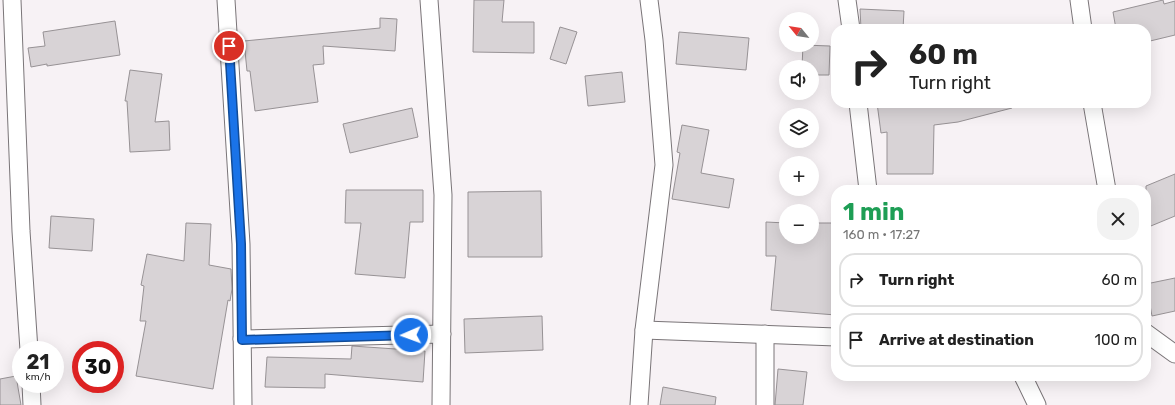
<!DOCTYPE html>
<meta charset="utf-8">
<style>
body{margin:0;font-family:Rubik,sans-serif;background:#f2f2f2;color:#222;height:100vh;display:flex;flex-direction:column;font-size:15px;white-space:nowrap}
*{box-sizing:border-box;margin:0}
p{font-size:13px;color:#767676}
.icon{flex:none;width:22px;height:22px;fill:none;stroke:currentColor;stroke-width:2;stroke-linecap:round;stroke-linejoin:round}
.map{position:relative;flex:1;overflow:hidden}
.sheet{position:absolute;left:831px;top:185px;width:320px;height:196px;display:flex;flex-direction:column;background:#fff;border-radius:16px;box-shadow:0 4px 16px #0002}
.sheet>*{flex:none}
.hud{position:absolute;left:831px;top:24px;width:320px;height:84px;border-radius:16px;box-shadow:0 4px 16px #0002;background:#fff;color:#222;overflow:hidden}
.needle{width:26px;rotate:300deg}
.tools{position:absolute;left:779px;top:12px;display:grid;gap:8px}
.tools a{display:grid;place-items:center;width:40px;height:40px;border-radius:50%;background:#fff;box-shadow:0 4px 16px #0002;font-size:20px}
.speed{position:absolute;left:12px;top:341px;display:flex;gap:8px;font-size:20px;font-weight:700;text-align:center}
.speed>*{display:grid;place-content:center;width:52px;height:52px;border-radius:50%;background:#fff;box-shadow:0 4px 16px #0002;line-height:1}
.speed small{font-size:10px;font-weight:400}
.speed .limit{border:6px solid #d22;background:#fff;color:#111}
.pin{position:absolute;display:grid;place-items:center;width:34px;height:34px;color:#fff;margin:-17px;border:2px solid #fff;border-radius:50%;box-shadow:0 1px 4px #0007}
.me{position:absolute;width:44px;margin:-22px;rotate:268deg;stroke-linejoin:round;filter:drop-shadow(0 0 3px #0008)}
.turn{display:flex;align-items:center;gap:14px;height:84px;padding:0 12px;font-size:18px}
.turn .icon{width:52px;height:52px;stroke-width:2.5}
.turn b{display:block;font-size:28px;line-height:34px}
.round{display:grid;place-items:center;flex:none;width:42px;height:42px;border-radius:16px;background:#f2f2f2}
.overview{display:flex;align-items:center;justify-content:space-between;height:68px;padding:0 12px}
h1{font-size:24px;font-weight:700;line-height:30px;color:#1e9e55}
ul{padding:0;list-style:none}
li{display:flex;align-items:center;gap:12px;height:54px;margin:0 8px 6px;padding:0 4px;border:2px solid #e0e0e0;border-radius:16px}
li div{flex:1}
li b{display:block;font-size:15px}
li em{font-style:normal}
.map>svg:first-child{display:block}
</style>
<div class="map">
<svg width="1175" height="405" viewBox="0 0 1175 405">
<rect width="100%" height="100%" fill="#f7f2f5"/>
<g fill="#d8d3d6" stroke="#979295">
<path d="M 474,0 L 504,0 L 502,22 L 534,22 L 534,53 L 473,52 Z"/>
<path d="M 1163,0 L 1164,4 L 1175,1 L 1175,35 L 1146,42 L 1146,29 L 1116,29 L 1113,12 Z"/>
<path d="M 860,9 L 904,11 L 903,29 L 861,29 Z"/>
<path d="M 380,18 L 397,19 L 395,51 L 323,46 L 324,64 L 313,65 L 318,102 L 255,111 L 250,71 L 247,71 L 244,41 L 380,28 Z"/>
<path d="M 115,21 L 120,55 L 47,66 L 47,64 L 31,67 L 28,48 L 45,46 L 43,32 Z"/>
<path d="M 560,27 L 577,32 L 566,64 L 550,59 Z"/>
<path d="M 679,32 L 749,38 L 746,70 L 676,64 Z"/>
<path d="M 803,45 L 830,46 L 829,75 L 812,75 L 812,67 L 802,67 Z"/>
<path d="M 130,70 L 162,74 L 155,122 L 169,121 L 170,150 L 130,152 L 127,101 L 125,101 Z"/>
<path d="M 622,72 L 625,102 L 588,106 L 585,76 Z"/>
<path d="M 877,103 L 1011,103 L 1012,108 L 958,122 L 934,125 L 933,174 L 887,174 L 887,132 L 881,133 Z"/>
<path d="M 412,108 L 418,137 L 350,153 L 343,124 Z"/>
<path d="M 682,125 L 709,130 L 701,173 L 734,179 L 729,208 L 672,199 L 680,153 L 677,152 Z"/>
<path d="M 1175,174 L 1175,216 L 1146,228 L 1146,186 Z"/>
<path d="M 346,190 L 423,190 L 423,222 L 410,222 L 405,278 L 355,274 L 361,223 L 345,223 Z"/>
<path d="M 541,191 L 542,257 L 468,257 L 468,192 Z"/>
<path d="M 51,216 L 94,219 L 92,251 L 49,248 Z"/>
<path d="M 766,222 L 786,223 L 786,237 L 812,237 L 812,223 L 836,223 L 836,315 L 771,310 L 776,256 L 766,256 Z"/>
<path d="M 186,223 L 211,224 L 209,265 L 231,269 L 232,289 L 230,301 L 228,300 L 213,389 L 136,376 L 146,321 L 140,321 L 144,286 L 141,285 L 147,254 L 184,261 Z"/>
<path d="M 1175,278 L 1175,311 L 1152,316 L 1146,284 Z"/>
<path d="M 542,316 L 543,350 L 465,353 L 464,319 Z"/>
<path d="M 352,346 L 425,351 L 423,382 L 325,374 L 325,388 L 265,387 L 267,357 L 351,359 Z"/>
<path d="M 778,369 L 807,372 L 803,405 L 775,405 Z"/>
<path d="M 16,376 L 21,405 L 0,405 L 0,379 Z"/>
<path d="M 663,387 L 716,397 L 715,405 L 660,405 Z"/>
</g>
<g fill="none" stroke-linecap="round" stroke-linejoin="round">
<g stroke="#7a7578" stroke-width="19">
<g id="street">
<path d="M 12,0 L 21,231 L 29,350"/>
<path d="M 226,0 L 241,244 L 243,405"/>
<path d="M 429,0 L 443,195 L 441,405"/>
<path d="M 847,0 L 851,29"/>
<path d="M 1079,0 L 1083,29"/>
<path d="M 858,103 L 868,190"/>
<path d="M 1092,103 L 1107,190"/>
<path d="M 644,330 L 836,337"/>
<path d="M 1146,333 L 1175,354"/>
<path d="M 242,339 L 442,334"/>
<path d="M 1023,376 L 1037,405"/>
<path d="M 31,384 L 32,405"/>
<path d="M 639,405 L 644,330 L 664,165 L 654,40 L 649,0"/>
<path d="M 765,405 L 765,334"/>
</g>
</g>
<use href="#street" stroke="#fff" stroke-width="17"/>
</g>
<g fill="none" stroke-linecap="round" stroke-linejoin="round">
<g stroke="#114b97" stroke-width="10">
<path id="route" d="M 229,46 L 241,244 L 242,340 L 411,335"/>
</g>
<use href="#route" stroke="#1a73e8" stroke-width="7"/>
</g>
</svg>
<div class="tools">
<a><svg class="needle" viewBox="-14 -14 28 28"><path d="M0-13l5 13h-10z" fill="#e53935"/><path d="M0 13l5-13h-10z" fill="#767676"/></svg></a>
<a><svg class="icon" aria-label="sound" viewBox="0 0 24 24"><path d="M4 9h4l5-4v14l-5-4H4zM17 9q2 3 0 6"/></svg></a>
<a><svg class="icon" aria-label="layers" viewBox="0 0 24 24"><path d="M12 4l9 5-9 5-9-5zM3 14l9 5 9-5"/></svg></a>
<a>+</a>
<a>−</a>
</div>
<div class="speed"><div>21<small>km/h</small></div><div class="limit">30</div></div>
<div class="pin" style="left:229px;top:46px;background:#d93025"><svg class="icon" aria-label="arrive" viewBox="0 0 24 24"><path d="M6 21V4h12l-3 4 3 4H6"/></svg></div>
<svg class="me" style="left:411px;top:335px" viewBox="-20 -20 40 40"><circle r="17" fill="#1a73e8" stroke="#fff" stroke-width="3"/><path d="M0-11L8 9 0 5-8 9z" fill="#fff"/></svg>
<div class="hud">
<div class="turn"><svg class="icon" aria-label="right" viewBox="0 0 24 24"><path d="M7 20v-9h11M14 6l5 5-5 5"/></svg><div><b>60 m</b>Turn right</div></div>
</div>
<section class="sheet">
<div class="overview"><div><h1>1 min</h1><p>160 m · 17:27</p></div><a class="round"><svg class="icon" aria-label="close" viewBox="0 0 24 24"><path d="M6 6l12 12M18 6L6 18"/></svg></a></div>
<ul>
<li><svg class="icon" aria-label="right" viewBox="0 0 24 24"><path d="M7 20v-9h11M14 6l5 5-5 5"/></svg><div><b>Turn right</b></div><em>60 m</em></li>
<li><svg class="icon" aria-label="arrive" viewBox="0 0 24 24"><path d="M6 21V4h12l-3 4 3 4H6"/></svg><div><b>Arrive at destination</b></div><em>100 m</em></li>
</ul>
</section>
</div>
